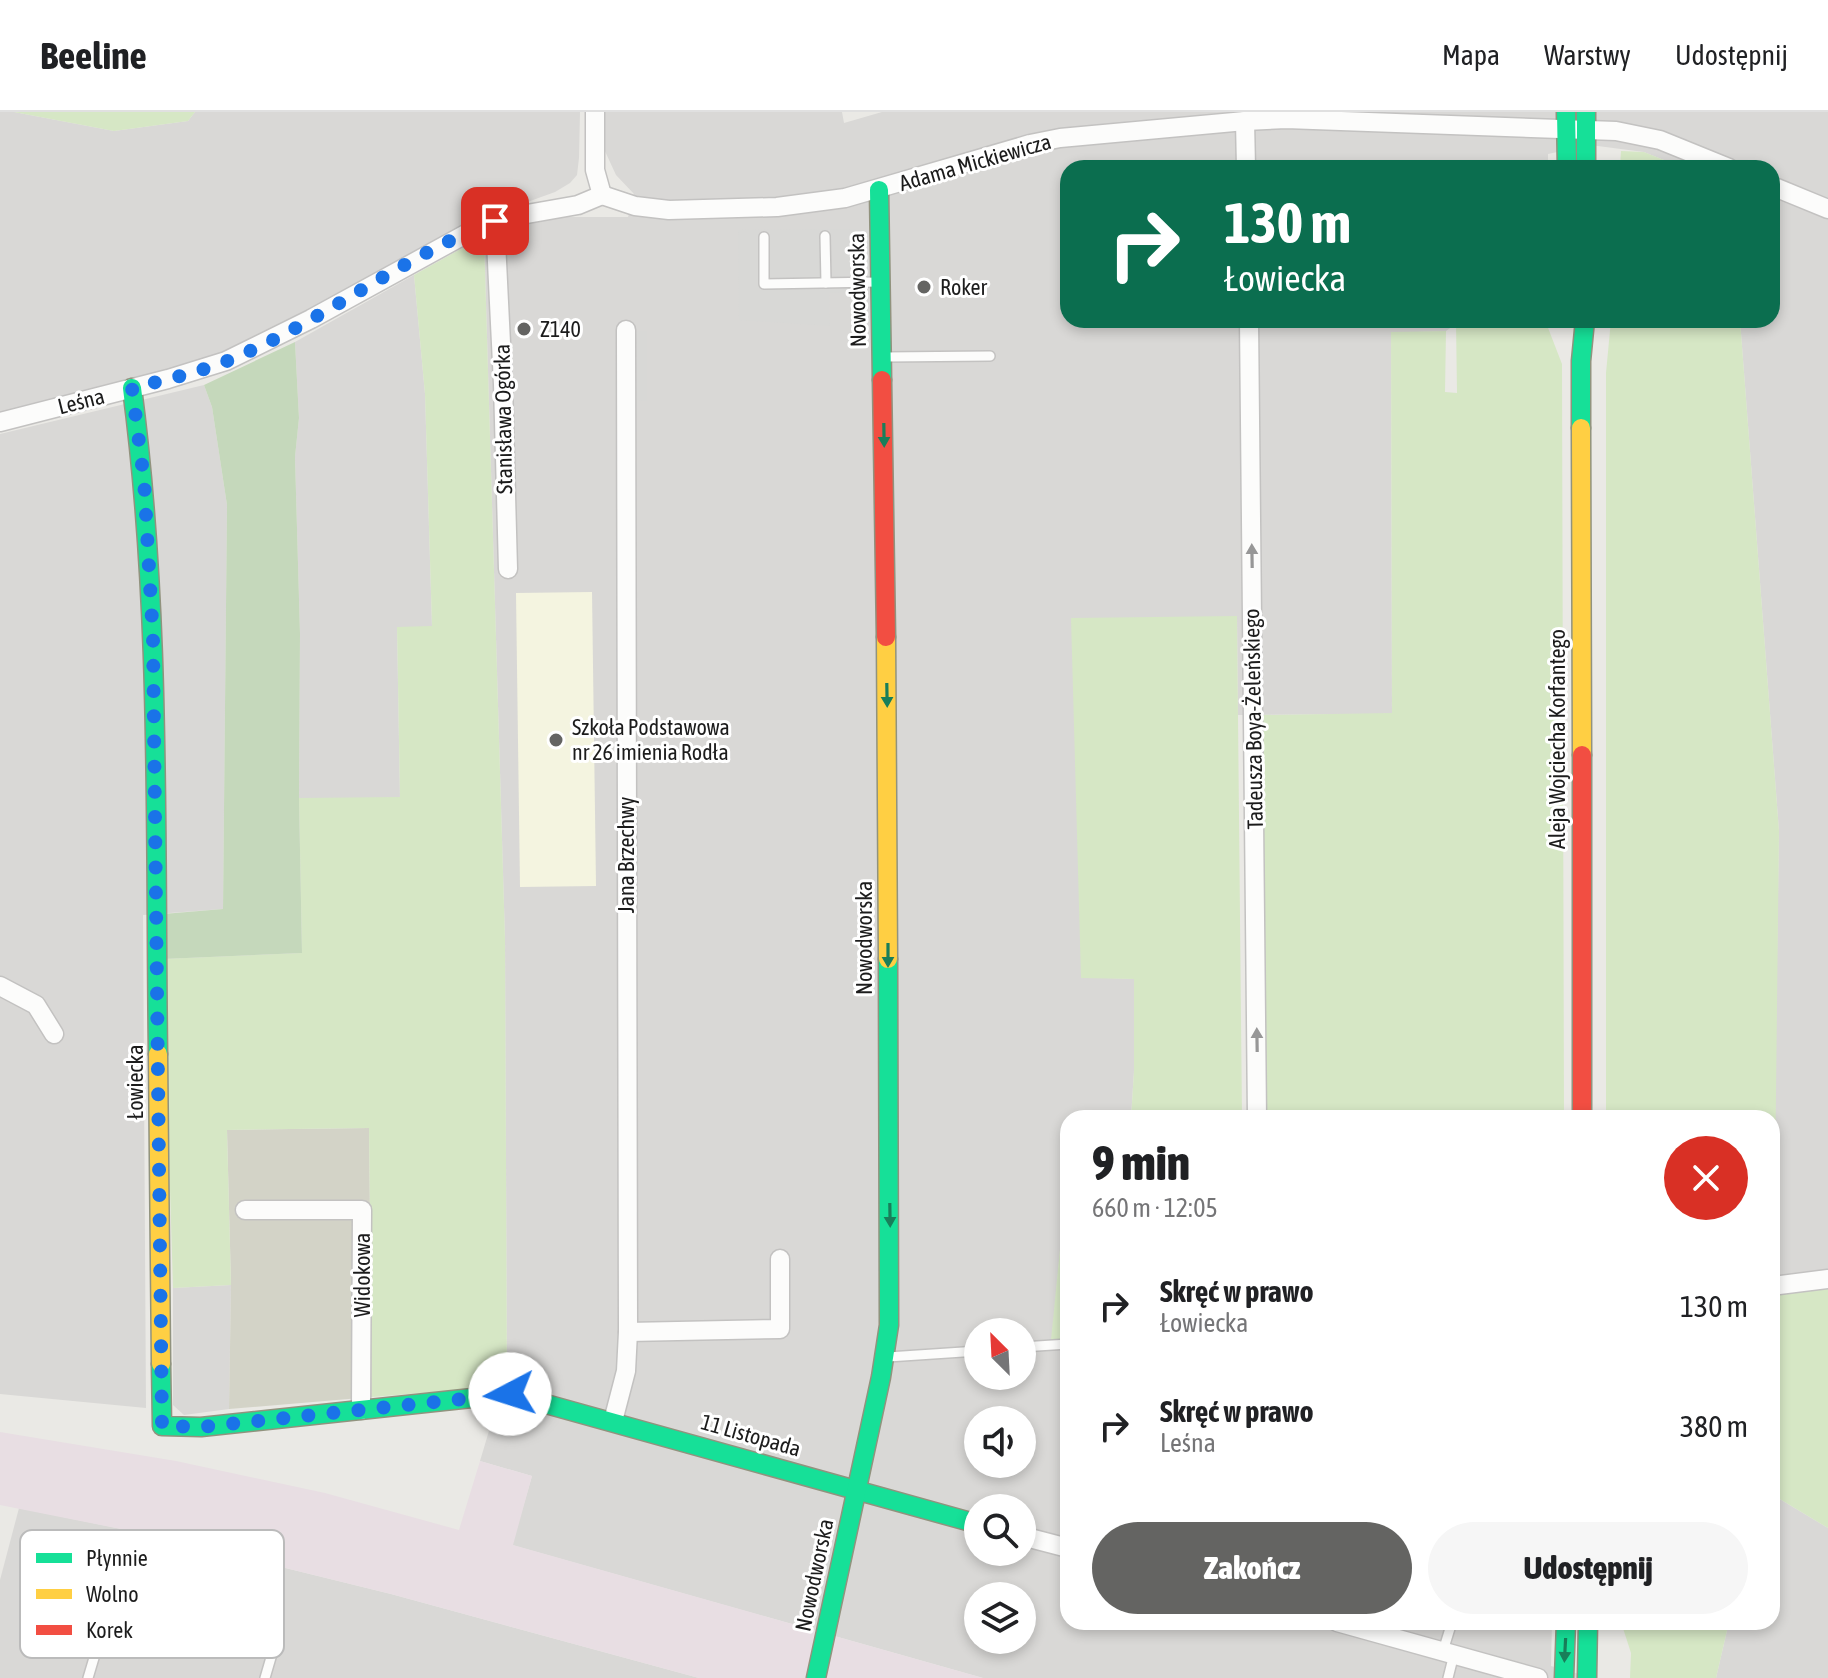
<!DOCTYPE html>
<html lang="pl">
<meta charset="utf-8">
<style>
body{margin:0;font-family:"Asap Condensed",sans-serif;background:#f6f6f6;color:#202124;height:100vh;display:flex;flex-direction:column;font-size:30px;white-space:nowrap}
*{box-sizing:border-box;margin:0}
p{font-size:26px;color:#757577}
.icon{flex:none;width:44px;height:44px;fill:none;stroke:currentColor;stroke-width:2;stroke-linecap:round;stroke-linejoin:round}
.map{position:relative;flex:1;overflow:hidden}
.panel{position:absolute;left:1060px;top:998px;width:720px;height:520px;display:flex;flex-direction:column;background:#fff;border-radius:24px;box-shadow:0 4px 12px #0003}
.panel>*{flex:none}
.banner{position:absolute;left:1060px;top:48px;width:720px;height:168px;border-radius:24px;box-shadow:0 4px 12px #0003;background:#0b6e4f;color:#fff;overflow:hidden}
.needle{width:52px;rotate:336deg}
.controls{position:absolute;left:964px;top:1206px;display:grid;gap:16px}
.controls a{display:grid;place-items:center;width:72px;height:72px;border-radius:50%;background:#fff;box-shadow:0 4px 12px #0003;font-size:40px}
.pin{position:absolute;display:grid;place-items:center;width:68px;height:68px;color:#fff;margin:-34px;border-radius:16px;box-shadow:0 4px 12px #0006}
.me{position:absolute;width:88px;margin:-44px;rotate:265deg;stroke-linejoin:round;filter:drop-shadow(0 0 6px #0008)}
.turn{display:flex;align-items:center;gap:28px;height:168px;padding:0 32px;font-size:36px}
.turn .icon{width:104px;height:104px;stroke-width:2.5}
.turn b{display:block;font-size:56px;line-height:68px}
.round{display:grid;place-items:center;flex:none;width:84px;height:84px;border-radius:42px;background:#f6f6f6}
.headline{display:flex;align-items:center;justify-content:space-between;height:136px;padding:0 32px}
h1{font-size:48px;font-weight:800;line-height:60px}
.button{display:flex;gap:16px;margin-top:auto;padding:16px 32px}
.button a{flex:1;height:92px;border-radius:48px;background:#646462;color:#fff;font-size:32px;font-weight:800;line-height:92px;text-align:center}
.button a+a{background:#f6f6f6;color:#202124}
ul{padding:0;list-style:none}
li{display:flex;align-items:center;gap:24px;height:120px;padding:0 32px}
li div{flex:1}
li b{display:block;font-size:30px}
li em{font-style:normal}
header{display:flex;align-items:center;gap:48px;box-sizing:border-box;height:112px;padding:0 40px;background:#fff;border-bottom:2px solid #e0e0e0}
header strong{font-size:38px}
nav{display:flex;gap:44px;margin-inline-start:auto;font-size:28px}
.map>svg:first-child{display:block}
</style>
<header>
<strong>Beeline</strong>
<nav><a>Mapa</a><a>Warstwy</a><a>Udostępnij</a></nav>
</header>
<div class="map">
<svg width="1828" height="1566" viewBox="0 0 1828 1566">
<rect width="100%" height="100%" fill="#eae9e5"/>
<g fill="#d9d8d6" fill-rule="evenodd">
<path d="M 0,0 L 14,0 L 114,19 L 188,9 L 195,0 L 580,0 L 579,46 L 577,63 L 570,71 L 555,80 L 466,112 L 266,222 L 206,249 L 0,305 Z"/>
<path d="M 603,0 L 842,0 L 844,11 L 882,0 L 1828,0 L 1828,1158 L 1772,1165 L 1779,719 L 1740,208 L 1772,208 L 1772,56 L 1684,56 L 1644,40 L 1590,33 L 1548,42 L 1548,56 L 1068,56 L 1068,208 L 1461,208 L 1446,219 L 1391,221 L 1392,602 L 1238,603 L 1237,505 L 1081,865 L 1134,867 L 1134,959 L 1131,1006 L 1068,1006 L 1068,1126 L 1061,1127 L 1052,1228 L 1068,1227 L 1068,1510 L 1552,1510 L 1551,1554 L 1593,1566 L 983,1566 L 512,1433 L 532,1364 L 480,1349 L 497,1292 L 507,1274 L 505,827 L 484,124 L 509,111 L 561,105 L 628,105 L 634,82 L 616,63 L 604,37 ZM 978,1220 L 1022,1220 L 1022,1264 L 978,1264 ZM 978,1308 L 1022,1308 L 1022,1352 L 978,1352 ZM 978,1396 L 1022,1396 L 1022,1440 L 978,1440 ZM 978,1484 L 1022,1484 L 1022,1528 L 978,1528 Z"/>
<path d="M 414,163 L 425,282 L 432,515 L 397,516 L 400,686 L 299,686 L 300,522 L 295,345 L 299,306 L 295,230 Z"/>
<path d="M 204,273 L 212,295 L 227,393 L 223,797 L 143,803 L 146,1296 L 0,1282 L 0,322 Z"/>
<path d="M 231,1173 L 229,1297 L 184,1303 L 173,1293 L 173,1176 Z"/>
<path d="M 1778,1386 L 1828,1416 L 1828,1566 L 1716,1566 L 1729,1510 L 1772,1510 L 1772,1400 Z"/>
<path d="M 19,1396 L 156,1424 L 391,1482 L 699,1566 L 0,1566 L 0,1468 Z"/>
</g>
<path fill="#e8dee3" d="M 0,1320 L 176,1349 L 325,1381 L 459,1418 L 480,1349 L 532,1364 L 513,1433 L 983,1566 L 699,1566 L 391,1482 L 156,1424 L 0,1393 Z"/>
<path fill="#f4f4e0" d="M 592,480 L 596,774 L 520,775 L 516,481 Z"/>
<g fill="#d8d8d6">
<path d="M 856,117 L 855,161 L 857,162 L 858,180 L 829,181 L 830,214 L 739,208 L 738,118 Z"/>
<path d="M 634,219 L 647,219 L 647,289 L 634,288 Z"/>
</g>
<path fill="#d3d3c7" d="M 369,1016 L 372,1285 L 229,1297 L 231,1173 L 227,1018 Z"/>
<g fill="#d6e7c5">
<path d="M 14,0 L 195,0 L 188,9 L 114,19 Z"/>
<path d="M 1621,39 L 1644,40 L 1684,56 L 1620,56 Z"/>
<path d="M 484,124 L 505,827 L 507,1274 L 372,1285 L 369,1016 L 227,1018 L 231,1173 L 173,1176 L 163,847 L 302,841 L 299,686 L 400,685 L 397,515 L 432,514 L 425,282 L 414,163 Z"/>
<path d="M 1461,208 L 1545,208 L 1562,252 L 1564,1006 L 1265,1006 L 1262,603 L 1392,601 L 1391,220 L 1446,219 L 1445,280 L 1457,281 L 1456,210 Z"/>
<path d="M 1611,208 L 1740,208 L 1779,719 L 1775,1070 L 1772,1070 L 1772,1006 L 1606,1006 L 1606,261 Z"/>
<path d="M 1237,504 L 1242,1006 L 1131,1006 L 1134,959 L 1134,867 L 1081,866 L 1071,506 Z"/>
<path d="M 1068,1126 L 1068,1227 L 1051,1228 L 1061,1127 Z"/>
<path d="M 1828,1176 L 1828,1416 L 1778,1386 L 1772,1400 L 1772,1183 Z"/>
<path d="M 1621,1510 L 1729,1510 L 1716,1566 L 1630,1566 L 1631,1541 Z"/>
</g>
<path fill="#c5d8bb" d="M 295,230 L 299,306 L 295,345 L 300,522 L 299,686 L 302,841 L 163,847 L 163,802 L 223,797 L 227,393 L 212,295 L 204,273 Z"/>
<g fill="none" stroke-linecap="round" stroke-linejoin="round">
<g stroke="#c3c2c1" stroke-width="12">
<g id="lane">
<path d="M 825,124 L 826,171"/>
<path d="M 764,125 L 764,172 L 878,170"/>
<path d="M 886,245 L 990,244"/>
<path d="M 1022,1235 L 1068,1232"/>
<path d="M 888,1245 L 978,1239"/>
<path d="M 1443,1539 L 1452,1510"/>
<path d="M 88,1566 L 116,1472"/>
<path d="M 265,1566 L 279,1518"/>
<path d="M 1448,1566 L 1454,1542"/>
</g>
</g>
<g stroke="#c3c2c1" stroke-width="21">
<g id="street">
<path d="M 595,0 L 595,58 L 602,83"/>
<path d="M 1245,9 L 1246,56"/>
<path d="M 1772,74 L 1828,97"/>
<path d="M 602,83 L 635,94 L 669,98 L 777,95 L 845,86 L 1030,32 L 1060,26 L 1245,9 L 1286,7 L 1616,19 L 1660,28 L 1729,56"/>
<path d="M 495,109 L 503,272 L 508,457"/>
<path d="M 1249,208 L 1257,1006"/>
<path d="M 0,310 L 168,267 L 226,249 L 311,207 L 475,117 L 510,105 L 578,93 L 602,83"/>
<path d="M 0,874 L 36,893 L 54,922"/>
<path d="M 245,1098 L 362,1098 L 361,1298"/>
<path d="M 1772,1174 L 1828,1167"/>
<path d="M 628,1220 L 780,1217 L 780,1147"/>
<path d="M 613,1309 L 626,1259 L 628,1220 L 626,218"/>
<path d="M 1022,1424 L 1068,1436"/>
<path d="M 1337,1510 L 1538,1566"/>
</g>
</g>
<g stroke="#91937e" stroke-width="21">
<g id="fast">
<path d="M 1566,0 L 1567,56"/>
<path d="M 1586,0 L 1586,56"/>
<path d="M 879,78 L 882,268"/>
<path d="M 132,276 C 161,496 155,720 158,942"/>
<path d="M 1581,316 L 1581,249 L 1585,208"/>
<path d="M 161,1252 L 162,1314 L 201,1315 L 510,1282 L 978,1412"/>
<path d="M 816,1566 L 881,1265 L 889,1213 L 888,847"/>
<path d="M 1564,1566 L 1566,1510"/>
<path d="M 1587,1566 L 1588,1510"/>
</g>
</g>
<g stroke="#91937e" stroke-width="21">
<g id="slow">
<path d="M 1581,316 L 1582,643"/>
<path d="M 886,525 L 888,847"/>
<path d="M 158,942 L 161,1252"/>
</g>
</g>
<g stroke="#91937e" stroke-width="21">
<g id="jam">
<path d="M 882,268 L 886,525"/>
<path d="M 1582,643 L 1582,1006"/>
</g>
</g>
<use href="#lane" stroke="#fcfcfb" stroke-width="9"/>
<use href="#street" stroke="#fcfcfb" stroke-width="18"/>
<use href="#fast" stroke="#16e098" stroke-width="18"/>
<use href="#slow" stroke="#ffcf43" stroke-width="18"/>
<use href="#jam" stroke="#f24e42" stroke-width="18"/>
</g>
<defs><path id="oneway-solid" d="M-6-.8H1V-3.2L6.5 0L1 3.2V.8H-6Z" transform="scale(2)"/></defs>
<g fill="#197e5a">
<use href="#oneway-solid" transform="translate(884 323) rotate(89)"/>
<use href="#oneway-solid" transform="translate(887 583) rotate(89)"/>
<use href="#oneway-solid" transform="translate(888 843) rotate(90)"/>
<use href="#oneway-solid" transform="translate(890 1103) rotate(89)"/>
<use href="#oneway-solid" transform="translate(1565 1538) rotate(93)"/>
</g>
<g fill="#979797">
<use href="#oneway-solid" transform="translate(1252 444) rotate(-91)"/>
<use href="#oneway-solid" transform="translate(1257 928) rotate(-91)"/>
</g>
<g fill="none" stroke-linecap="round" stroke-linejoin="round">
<path stroke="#1a73e8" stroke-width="14" stroke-dasharray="0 25.2" d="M 495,109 C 401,145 321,211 227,249 C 197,261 164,268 132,276 L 144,368 L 153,526 L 162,1314 L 201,1315 L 510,1282"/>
</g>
<g fill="#646462" stroke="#fff" stroke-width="3">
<circle cx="924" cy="175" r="8"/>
<circle cx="524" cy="217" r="8"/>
<circle cx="556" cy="628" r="8"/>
</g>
<g text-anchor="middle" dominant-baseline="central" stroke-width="6" stroke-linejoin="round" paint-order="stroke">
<g font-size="22" fill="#1c1c1c" stroke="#fff">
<text transform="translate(975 50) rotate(-16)">Adama Mickiewicza</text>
<text transform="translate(857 178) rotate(-91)">Nowodworska</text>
<text transform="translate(81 289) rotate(-14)">Leśna</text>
<text transform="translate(503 307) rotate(-91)">Stanisława Ogórka</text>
<text transform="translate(1253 607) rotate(-91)">Tadeusza Boya-Żeleńskiego</text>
<text transform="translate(1557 627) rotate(-90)">Aleja Wojciecha Korfantego</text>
<text transform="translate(626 743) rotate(-90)">Jana Brzechwy</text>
<text transform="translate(864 826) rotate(-90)">Nowodworska</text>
<text transform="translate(135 970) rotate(-90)">Łowiecka</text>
<text transform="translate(362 1163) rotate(-90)">Widokowa</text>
<text transform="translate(751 1323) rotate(16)">11 Listopada</text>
<text transform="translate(814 1463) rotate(-78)">Nowodworska</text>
</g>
<g font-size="22" fill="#1c1c1c" stroke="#fff" text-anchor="start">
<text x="940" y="175">Roker</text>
<text x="540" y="217">Z140</text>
<text x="572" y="615">Szkoła Podstawowa<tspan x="572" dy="25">nr 26 imienia Rodła</tspan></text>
</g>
</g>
<rect x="20" y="1418" width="264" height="128" rx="12" fill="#fff" stroke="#bbb" stroke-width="2"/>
<rect x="36" y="1441" width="36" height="10" fill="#16e098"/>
<rect x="36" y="1477" width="36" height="10" fill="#ffcf43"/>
<rect x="36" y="1513" width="36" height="10" fill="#f24e42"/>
<g font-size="22" fill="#1c1c1c">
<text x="86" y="1454">Płynnie</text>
<text x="86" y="1490">Wolno</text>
<text x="86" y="1526">Korek</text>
</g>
</svg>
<div class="controls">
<a><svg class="needle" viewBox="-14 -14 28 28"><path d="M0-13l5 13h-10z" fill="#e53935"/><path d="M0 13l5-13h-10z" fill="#757577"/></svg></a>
<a><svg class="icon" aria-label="sound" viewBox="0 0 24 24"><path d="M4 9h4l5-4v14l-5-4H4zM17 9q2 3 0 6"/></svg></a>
<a><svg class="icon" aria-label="search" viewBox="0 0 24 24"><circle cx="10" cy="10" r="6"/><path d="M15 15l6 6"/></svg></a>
<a><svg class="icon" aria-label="layers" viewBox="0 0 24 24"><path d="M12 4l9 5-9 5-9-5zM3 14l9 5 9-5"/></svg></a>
</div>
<div class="pin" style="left:495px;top:109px;background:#d93025"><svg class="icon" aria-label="arrive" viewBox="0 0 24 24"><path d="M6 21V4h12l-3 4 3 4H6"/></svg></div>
<svg class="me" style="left:510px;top:1282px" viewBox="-20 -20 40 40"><circle r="19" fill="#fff"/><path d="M0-13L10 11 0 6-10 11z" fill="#1a73e8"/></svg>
<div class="banner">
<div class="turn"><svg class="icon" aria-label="right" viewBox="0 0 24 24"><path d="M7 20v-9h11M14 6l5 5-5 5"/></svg><div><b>130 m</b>Łowiecka</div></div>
</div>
<section class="panel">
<div class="headline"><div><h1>9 min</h1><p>660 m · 12:05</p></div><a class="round" style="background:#d93025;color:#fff"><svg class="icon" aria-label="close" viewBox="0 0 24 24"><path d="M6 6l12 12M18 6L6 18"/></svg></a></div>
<ul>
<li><svg class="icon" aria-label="right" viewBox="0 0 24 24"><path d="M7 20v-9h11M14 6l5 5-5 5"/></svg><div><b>Skręć w prawo</b><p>Łowiecka</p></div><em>130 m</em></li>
<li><svg class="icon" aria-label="right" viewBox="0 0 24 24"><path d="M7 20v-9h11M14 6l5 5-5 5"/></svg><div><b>Skręć w prawo</b><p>Leśna</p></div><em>380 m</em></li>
</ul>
<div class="button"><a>Zakończ</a><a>Udostępnij</a></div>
</section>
</div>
